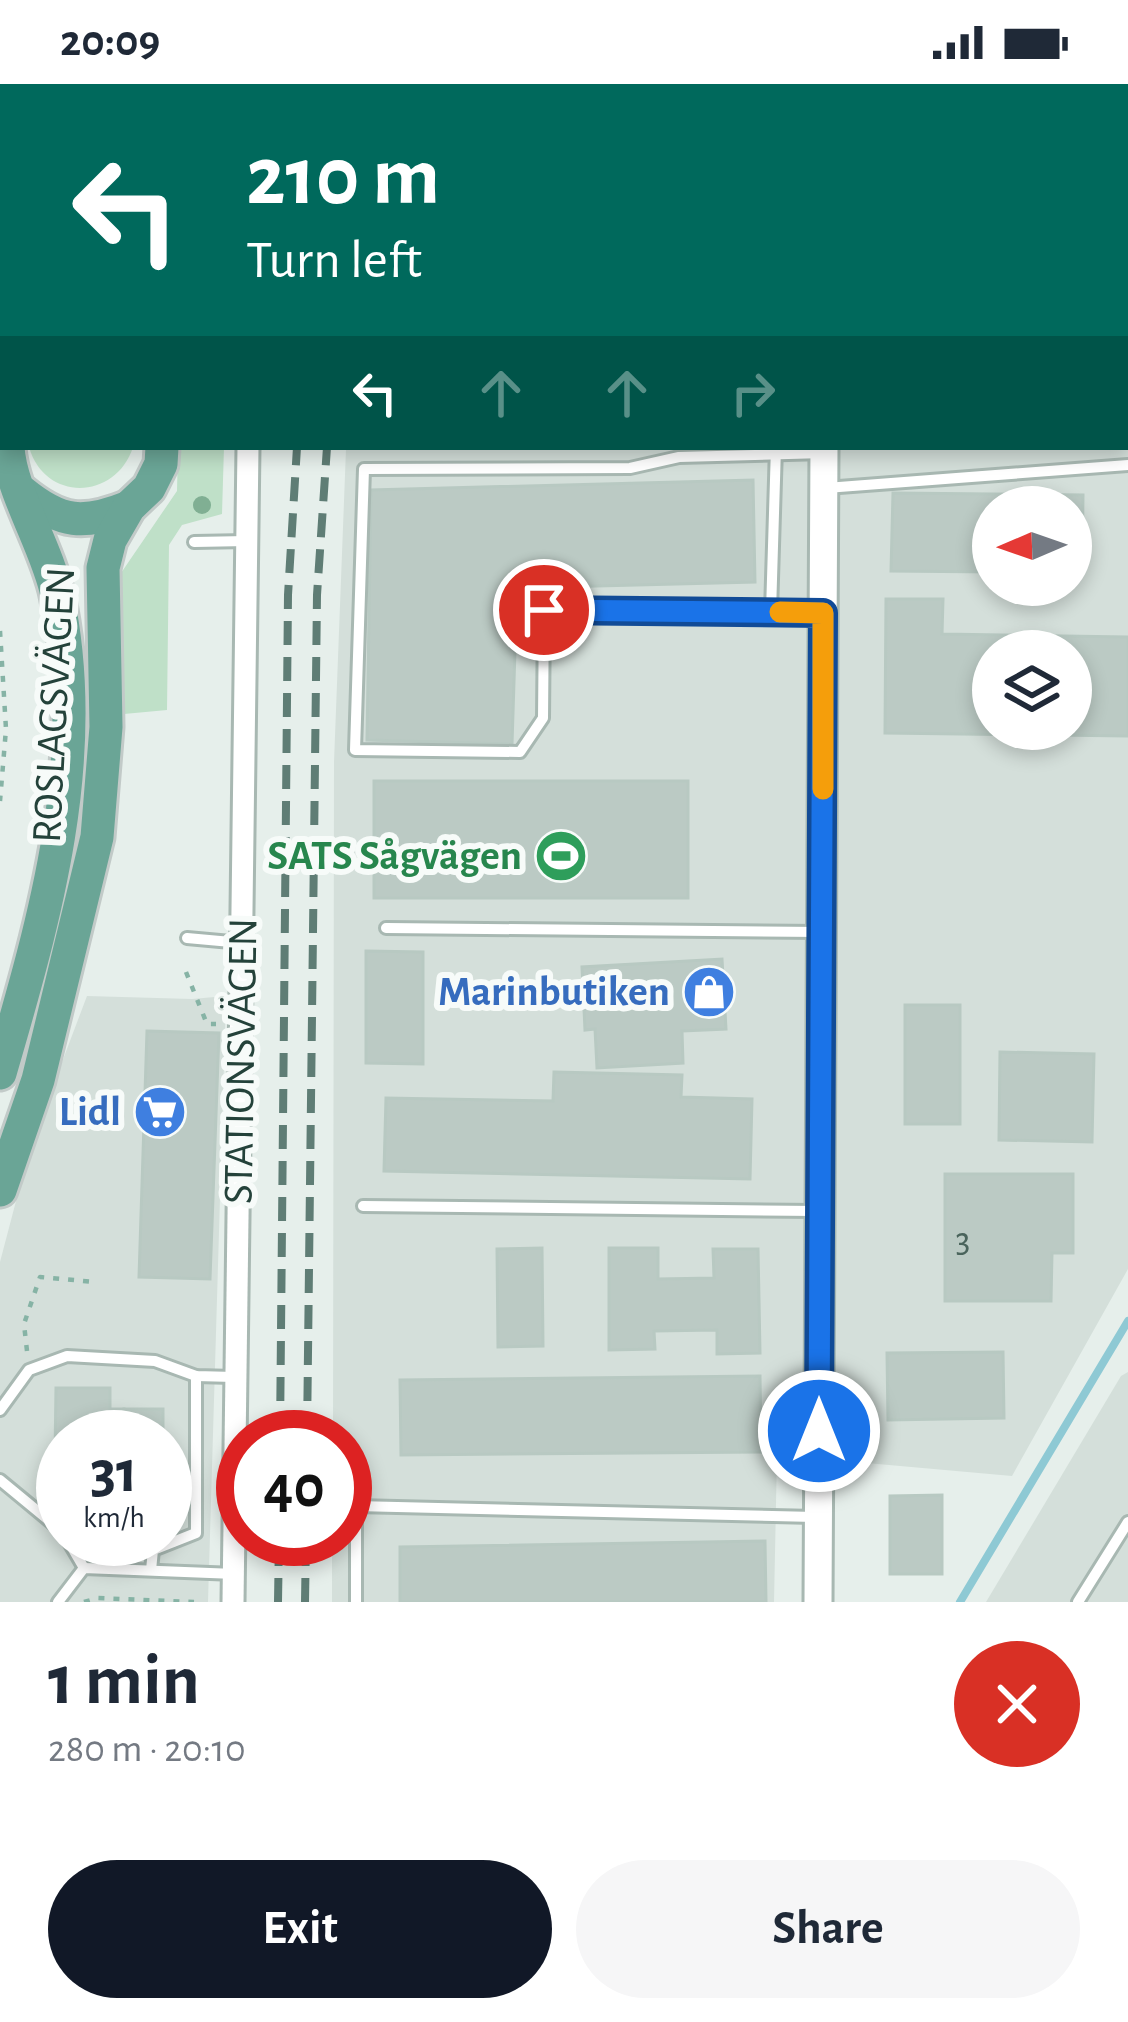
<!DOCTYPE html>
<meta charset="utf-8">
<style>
body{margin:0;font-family:"Alegreya Sans",sans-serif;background:#f6f6f7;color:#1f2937;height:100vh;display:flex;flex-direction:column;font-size:45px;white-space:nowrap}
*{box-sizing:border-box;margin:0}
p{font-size:39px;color:#747a83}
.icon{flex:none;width:66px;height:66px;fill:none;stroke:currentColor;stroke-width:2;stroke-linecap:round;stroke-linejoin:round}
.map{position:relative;height:1518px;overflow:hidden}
.sheet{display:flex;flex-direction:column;background:#fff;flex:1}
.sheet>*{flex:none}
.guide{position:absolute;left:0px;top:0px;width:1128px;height:366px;box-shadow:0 6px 18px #0003;background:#00695c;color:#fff;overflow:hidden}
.needle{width:78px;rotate:268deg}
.buttons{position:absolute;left:972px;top:402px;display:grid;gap:24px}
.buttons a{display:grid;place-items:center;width:120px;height:120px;border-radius:50%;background:#fff;box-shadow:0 6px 18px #0003;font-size:60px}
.speed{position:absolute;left:36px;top:1326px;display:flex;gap:24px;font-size:60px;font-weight:700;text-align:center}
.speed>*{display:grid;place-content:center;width:156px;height:156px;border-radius:50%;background:#fff;box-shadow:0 6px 18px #0003;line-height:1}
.speed small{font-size:30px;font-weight:400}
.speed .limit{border:18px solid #d22;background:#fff;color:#111}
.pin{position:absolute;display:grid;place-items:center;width:102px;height:102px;color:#fff;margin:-51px;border:6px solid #fff;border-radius:50%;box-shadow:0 3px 12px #0007}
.me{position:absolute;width:132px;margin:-66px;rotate:0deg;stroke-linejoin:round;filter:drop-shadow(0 0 9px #0008)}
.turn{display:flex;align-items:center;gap:42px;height:252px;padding:0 48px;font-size:54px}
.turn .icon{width:156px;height:156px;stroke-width:2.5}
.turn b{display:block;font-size:84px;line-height:102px}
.lanes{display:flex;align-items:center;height:114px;padding:0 48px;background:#0003;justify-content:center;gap:60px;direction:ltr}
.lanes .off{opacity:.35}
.round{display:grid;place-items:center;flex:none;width:126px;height:126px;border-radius:63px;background:#f6f6f7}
.head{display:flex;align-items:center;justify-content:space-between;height:204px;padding:0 48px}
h1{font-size:72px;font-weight:700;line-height:90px}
.action{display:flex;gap:24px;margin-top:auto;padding:24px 48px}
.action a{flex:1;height:138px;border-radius:72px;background:#111827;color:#fff;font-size:48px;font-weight:700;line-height:138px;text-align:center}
.action a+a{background:#f6f6f7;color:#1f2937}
.status{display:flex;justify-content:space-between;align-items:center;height:84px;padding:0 60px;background:#fff;direction:ltr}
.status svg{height:33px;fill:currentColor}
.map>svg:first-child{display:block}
</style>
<div class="status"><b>20:09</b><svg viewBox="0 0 49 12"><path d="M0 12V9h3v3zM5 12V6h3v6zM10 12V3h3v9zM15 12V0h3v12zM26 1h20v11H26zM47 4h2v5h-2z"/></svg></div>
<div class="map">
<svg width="1128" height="1518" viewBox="0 0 1128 1518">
<rect width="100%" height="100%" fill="#e6efeb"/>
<g fill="#d4dfda" fill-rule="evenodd">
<path d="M 504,0 L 1128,0 L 1128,1185 L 1012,1392 L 777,1371 L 774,1518 L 332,1518 L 332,1455 L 345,1455 L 345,1353 L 333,1353 L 334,678 L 346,365 L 1125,363 L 1125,3 L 490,3 ZM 993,423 L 1071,423 L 1071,501 L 993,501 ZM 993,567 L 1071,567 L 1071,645 L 993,645 Z"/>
<path d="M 87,912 L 192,915 L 226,912 L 208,1518 L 0,1518 L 0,1178 L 31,1060 ZM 63,1353 L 165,1353 L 165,1455 L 63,1455 Z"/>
<path d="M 1128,1288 L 1128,1518 L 986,1518 L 1121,1292 Z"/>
</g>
<g fill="#bfe0c8">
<path d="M 29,363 L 133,363 C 116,416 45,419 29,363 Z"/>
<path d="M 178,363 L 224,363 L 222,430 L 182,441 L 169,461 L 167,626 L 124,630 L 121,489 L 177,407 Z"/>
</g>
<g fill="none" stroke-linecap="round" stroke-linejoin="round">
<path stroke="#8ec9d4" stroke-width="8" d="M 960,1518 L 1128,1237"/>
</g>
<g fill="#bbcac4" stroke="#b8c9c2" stroke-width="3" fill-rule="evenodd">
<rect x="1125" y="82" width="3" height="230"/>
<path d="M 753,396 L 755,498 L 517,504 L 512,660 L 367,656 L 371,406 Z"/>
<path d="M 893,409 L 1083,411 L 1082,490 L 1071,490 L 1071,423 L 993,423 L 993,488 L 891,487 Z"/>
<path d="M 886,515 L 943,515 L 942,550 L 1128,553 L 1128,652 L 885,649 ZM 993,567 L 1071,567 L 1071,645 L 993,645 Z"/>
<rect x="374" y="697" width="314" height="117"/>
<path d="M 366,867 L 423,868 L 423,980 L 366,979 Z"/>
<path d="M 722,875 L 726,945 L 682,947 L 683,979 L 597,984 L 595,945 L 585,946 L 582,883 Z"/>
<rect x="905" y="921" width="55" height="119"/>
<path d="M 147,947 L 219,949 L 210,1195 L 139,1193 Z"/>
<path d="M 1000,968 L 1094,970 L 1092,1058 L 999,1056 Z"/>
<path d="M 554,988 L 682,991 L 681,1013 L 752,1015 L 750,1095 L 384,1087 L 386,1014 L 553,1017 Z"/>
<path d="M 945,1090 L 1073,1090 L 1073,1169 L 1052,1169 L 1051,1217 L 945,1217 Z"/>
<path d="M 542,1164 L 543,1262 L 498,1263 L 497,1165 Z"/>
<path d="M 609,1164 L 658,1164 L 658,1195 L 714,1194 L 713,1165 L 758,1165 L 760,1269 L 717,1270 L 717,1246 L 654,1247 L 655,1265 L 609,1266 Z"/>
<path d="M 1003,1268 L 1004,1334 L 888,1336 L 887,1269 Z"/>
<path d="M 760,1292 L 761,1368 L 401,1371 L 400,1296 Z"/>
<path d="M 56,1304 L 110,1304 L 110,1325 L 124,1325 L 123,1353 L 63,1353 L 63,1372 L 55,1372 Z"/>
<path d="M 124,1325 L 163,1325 L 163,1353 L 123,1353 Z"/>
<path d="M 942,1411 L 942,1490 L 890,1490 L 890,1412 Z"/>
<path d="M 765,1457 L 766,1518 L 400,1518 L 400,1463 Z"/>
</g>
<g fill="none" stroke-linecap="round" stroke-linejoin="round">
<g stroke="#a8b8b2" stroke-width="16">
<g id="service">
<path d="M 518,3 L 518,0"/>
<path d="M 826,404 L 1128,381"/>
<path d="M 194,458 L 247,457"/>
<path d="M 771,528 L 776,363"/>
<path d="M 820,528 L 544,527 L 543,634 L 520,668 L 355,666 L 364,385 L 630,384 L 679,373 L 824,369"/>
<path d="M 386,844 L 820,848"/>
<path d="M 187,854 L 242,859"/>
<path d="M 363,1122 L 816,1127"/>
<path d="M 0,1326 L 29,1286 L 67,1272 L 155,1277 L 196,1292 L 234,1293"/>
<path d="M 0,1396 L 63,1448"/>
<path d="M 67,1455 L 84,1484"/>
<path d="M 151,1486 L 153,1466 L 196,1449 L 196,1292"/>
<path d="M 58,1518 L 84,1484 L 235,1490"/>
<path d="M 356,1518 L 356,1422 L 815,1433"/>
<path d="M 1078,1518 L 1128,1438"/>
</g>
</g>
<g stroke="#a8b8b2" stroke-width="27">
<g id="minor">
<path d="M 277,3 L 277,0"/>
<path d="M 0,345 L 3,344"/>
<path d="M 233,1518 L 248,363"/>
</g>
</g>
<g stroke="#a8b8b2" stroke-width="33">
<g id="tertiary">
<path d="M 829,3 L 829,0"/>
<path d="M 818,1518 L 824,363"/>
</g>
</g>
<g stroke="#c2cac8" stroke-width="39">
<g id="primary">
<path d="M 33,0 L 33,3"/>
<path d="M 71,0 L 72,3"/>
<path d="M 22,408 C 61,440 84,441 129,423"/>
<path d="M 0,989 C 45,835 92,672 57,511 C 48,465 10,406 8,363"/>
<path d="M 0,1106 L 38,996 L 97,753 L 106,643 L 103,484 L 110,456 L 129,423 L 149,404 L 161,380 L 162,363"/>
</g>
</g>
<g stroke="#86b3a5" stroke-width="4.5" stroke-dasharray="6 9" stroke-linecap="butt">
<path d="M 0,547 L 6,645 L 0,717"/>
<path d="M 186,888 L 207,940 L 216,940"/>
<path d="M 27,1267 L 24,1240 L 40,1193 L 95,1198"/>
<path d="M 84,1518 L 98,1514 L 194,1518"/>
</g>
<use href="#service" stroke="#fff" stroke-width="10"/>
<use href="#minor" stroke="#fff" stroke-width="21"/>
<use href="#tertiary" stroke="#fff" stroke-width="27"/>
<use href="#primary" stroke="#6aa596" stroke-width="33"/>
<g stroke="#5f7d75" stroke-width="8" stroke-dasharray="24 12" stroke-linecap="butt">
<path d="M 346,3 L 346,0"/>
<path d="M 373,3 L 373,0"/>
<path d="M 280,1353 L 288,511 L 297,363"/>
<path d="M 307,1353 L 317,511 L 327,363"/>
<path d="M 278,1518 L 279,1455"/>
<path d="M 305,1518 L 306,1455"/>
</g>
</g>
<circle fill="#80af93" cx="202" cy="421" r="9"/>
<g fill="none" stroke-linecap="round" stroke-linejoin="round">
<g stroke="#114b97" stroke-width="30">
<path id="route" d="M 544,526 L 823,529 L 819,1347"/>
</g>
<use href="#route" stroke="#1a73e8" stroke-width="21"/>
<path stroke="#f59e0b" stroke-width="21" d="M 780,528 L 823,529 L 823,705"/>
</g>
<defs>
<g id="stadium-disc" transform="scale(2.7)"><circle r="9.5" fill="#2e9e5b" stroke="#f7fbf9"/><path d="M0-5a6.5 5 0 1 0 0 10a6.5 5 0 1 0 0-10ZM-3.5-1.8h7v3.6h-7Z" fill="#fff"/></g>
<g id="shop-disc" transform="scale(2.7)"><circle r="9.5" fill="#3f7fe0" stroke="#f7fbf9"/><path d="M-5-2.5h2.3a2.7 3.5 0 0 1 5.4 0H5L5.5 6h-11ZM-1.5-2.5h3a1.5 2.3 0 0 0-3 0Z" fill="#fff"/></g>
<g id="supermarket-disc" transform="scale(2.7)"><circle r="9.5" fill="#3f7fe0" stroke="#f7fbf9"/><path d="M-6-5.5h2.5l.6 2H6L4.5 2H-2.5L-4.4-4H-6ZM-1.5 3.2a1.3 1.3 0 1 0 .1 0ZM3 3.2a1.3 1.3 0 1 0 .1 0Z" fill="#fff"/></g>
</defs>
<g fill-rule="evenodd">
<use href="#stadium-disc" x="561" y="772"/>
<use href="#shop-disc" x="709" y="908"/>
<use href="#supermarket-disc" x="160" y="1028"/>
</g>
<g text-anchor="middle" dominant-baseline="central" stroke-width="12" stroke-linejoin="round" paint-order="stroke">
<g font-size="36" fill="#4a645c">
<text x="963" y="1156">3</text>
</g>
<g font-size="42" fill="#24423a" stroke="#f7fbf9">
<text transform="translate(54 621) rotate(-87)">ROSLAGSVÄGEN</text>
<text transform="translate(241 977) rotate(-89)">STATIONSVÄGEN</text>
</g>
<g font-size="42" font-weight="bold" fill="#27864d" stroke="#f7fbf9" text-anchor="end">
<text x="522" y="772">SATS Sågvägen</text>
</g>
<g font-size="42" font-weight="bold" fill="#366cbe" stroke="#f7fbf9" text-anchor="end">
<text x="670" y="908">Marinbutiken</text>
<text x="121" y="1028">Lidl</text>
</g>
</g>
</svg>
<div class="buttons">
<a><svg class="needle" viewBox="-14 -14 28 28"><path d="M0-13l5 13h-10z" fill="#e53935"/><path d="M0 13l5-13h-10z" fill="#747a83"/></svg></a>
<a><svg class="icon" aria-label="layers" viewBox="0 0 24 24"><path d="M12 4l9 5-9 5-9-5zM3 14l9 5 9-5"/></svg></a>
</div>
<div class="speed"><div>31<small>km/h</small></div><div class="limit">40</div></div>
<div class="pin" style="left:544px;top:526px;background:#d93025"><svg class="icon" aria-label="arrive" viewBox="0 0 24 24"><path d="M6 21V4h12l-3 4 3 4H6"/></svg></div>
<svg class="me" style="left:819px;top:1347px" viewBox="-20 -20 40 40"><circle r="17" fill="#1a73e8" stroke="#fff" stroke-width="3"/><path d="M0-11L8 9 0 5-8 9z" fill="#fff"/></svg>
<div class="guide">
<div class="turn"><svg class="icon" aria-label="left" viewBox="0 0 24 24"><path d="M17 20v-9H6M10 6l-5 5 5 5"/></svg><div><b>210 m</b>Turn left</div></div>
<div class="lanes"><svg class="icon" aria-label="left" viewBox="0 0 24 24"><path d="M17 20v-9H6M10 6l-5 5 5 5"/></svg><svg class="icon off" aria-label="ahead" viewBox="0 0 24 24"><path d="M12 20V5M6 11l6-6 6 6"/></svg><svg class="icon off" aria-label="ahead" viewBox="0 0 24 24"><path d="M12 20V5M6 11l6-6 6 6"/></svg><svg class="icon off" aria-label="right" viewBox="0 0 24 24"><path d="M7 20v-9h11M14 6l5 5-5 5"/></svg></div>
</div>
</div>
<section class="sheet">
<div class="head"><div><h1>1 min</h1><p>280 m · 20:10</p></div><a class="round" style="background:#d93025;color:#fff"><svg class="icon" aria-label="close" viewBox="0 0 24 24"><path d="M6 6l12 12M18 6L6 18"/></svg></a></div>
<div class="action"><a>Exit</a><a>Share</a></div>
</section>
